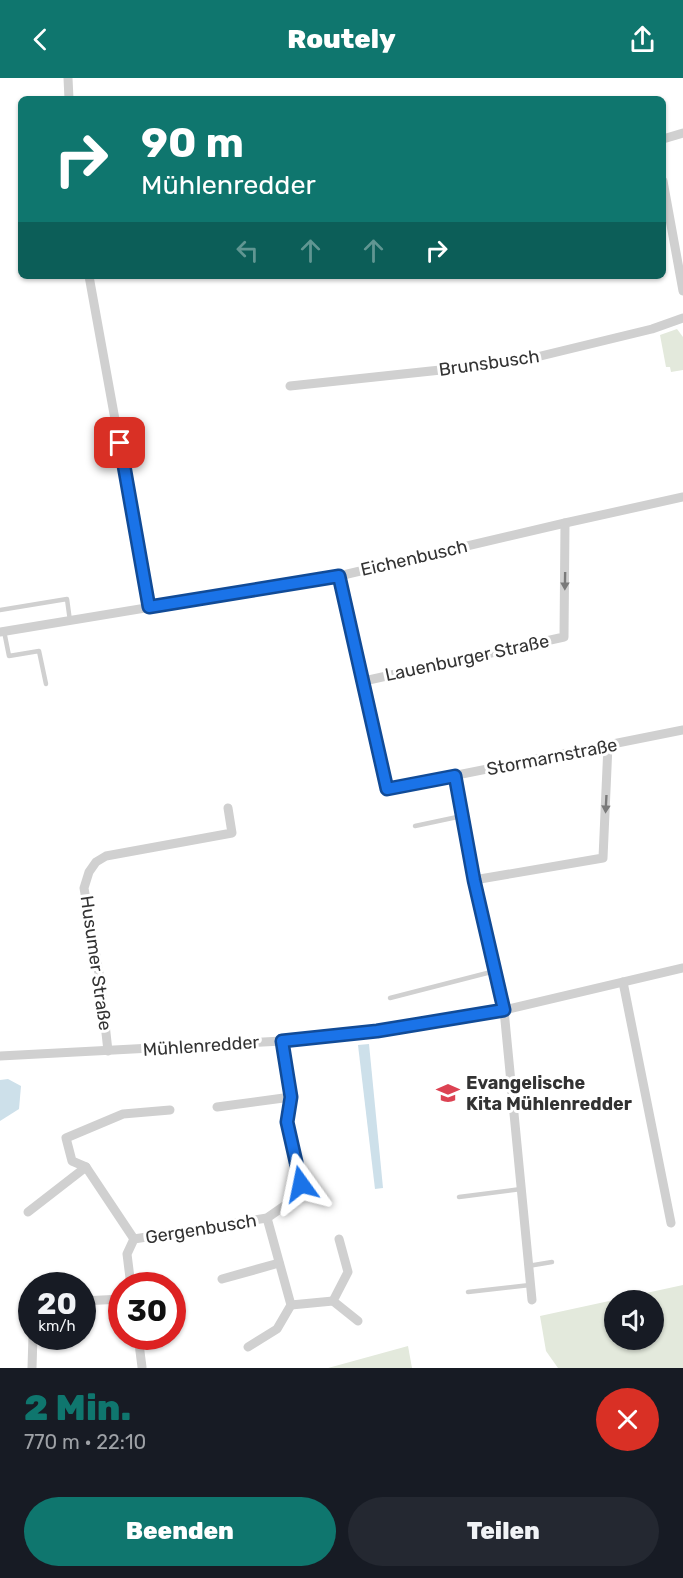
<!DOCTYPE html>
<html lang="de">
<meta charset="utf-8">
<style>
body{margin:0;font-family:Rubik,sans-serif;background:#242831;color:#f1f3f6;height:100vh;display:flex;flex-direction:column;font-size:22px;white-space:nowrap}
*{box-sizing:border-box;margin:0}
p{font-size:20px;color:#9ea1a6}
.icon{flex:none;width:33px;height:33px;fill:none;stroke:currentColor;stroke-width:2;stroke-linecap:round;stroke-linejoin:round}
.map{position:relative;height:1290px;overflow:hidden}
.panel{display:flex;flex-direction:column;background:#171b24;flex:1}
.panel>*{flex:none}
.top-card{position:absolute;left:18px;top:18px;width:648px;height:183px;border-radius:9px;box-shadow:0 2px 4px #0004;background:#0f766e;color:#fff;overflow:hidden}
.controls{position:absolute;left:604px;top:1212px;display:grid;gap:12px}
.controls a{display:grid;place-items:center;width:60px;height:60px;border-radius:50%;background:#171b24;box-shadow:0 2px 4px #0004;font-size:30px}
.speed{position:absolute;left:18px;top:1194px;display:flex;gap:12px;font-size:30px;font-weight:700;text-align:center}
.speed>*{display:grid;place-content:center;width:78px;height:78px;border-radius:50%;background:#171b24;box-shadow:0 2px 4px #0004;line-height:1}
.speed small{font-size:15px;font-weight:400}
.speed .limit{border:9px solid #d22;background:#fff;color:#111}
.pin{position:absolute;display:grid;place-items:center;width:51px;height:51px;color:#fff;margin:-26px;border-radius:12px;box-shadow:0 3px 9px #0006}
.me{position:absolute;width:66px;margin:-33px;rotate:348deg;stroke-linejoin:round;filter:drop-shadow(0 0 4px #0008)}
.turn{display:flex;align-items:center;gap:21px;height:126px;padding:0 24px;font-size:27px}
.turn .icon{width:78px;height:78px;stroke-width:2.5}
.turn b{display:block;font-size:42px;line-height:51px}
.lanes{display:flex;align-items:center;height:57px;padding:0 24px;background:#0003;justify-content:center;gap:30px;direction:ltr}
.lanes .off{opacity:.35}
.round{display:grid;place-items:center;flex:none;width:63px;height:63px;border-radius:32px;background:#242831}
.headline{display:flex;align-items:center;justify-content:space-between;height:102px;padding:0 24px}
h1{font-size:36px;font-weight:800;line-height:45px;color:#0f766e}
.button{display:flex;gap:12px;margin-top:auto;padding:12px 24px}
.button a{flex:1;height:69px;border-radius:36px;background:#0f766e;color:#fff;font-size:24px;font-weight:800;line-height:69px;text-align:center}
.button a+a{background:#242831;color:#f1f3f6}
header{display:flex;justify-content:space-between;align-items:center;height:78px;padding:0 24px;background:#0f766e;color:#fff;font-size:27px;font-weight:800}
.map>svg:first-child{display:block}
</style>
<header><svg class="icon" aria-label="back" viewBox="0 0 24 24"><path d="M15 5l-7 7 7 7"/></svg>Routely<svg class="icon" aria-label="share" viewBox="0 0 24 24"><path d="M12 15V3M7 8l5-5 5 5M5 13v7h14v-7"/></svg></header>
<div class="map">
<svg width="683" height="1290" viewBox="0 0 683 1290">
<rect width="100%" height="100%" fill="#fff"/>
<g fill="#e3e9dc" fill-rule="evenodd">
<path d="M 677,251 L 683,259 L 683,292 L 671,294 L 670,289 L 666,289 L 660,257 Z"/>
<path d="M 683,1207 L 683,1290 L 558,1290 L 546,1273 L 540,1238 ZM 615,1222 L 654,1222 L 654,1262 L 615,1262 Z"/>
<path d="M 408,1268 L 412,1290 L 328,1290 Z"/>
</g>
<g fill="#cde0ea">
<path d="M 369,966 L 383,1110 L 375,1111 L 358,967 Z"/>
<path d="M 8,1001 L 21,1008 L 19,1031 L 0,1043 L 0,1002 Z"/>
</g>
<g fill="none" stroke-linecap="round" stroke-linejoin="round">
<g stroke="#d0d0d0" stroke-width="4.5">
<path d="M 0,532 L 67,521 L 70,543"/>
<path d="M 4,553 L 9,578 L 39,573 L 46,606"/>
<path d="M 415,748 L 462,738"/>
<path d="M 390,920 L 495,893"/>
<path d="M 459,1119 L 521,1111"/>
<path d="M 528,1188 L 552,1184"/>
<path d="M 468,1214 L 530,1207"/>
</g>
<g stroke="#d0d0d0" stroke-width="9">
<path d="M 68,0 L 69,21"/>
<path d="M 663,61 L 683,55"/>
<path d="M 663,103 L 683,213"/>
<path d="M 89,198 L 149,529"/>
<path d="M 290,308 L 516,284 L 652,251 L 683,240"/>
<path d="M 339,498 L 387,711 L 683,652"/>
<path d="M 0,554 L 339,498 L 565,445 L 683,419"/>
<path d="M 364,603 L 564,559 L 565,445"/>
<path d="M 455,698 L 474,802 L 504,932 L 532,1222"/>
<path d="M 474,802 L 603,780 L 608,667"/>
<path d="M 623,904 L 671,1145"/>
<path d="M 108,973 L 100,901 L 84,810 L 89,794 L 96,784 L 106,778 L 232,755 L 228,730"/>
<path d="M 0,978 L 282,963 L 377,953 L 504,932 L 683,890"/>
<path d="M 217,1029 L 291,1019"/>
<path d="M 28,1134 L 86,1089"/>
<path d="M 267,1140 L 291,1227 L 333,1223"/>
<path d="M 134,1161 L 86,1089 L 72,1083 L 66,1060 L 123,1036 L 170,1032"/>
<path d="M 339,1161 L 348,1194 L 333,1223 L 358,1243"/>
<path d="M 222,1201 L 279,1185"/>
<path d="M 131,1208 L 127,1176 L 134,1161 L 267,1140 L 290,1124 L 301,1106 L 287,1044 L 291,1019 L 282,963"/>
<path d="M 82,1223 L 122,1221"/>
<path d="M 138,1258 L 142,1289"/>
<path d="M 248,1269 L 277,1251 L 291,1227"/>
<path d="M 32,1290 L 33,1258"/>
</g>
</g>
<defs><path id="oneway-solid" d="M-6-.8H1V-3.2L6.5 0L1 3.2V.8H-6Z" transform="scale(1.5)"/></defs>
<g fill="#7a7a7a">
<use href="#oneway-solid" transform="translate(565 503) rotate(91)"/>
<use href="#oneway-solid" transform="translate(606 726) rotate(93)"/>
</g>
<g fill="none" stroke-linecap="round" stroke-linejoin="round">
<g stroke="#114b97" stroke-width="15">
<path id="route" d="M 120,365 L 149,529 L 339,498 L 387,711 L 455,698 L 474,802 L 504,932 L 377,953 L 282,963 L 291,1019 L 287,1044 L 301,1106"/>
</g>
<use href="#route" stroke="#1a73e8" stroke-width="10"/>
</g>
<defs>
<g id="school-bare" transform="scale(1.8)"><path d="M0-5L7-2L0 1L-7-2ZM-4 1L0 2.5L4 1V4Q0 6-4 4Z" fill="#dc4252" stroke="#fff" stroke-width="2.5" paint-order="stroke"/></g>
</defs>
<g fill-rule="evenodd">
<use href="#school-bare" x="448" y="1015"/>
</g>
<g text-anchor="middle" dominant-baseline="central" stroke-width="6" stroke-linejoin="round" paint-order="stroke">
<g font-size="18" fill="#333" stroke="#fff">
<text transform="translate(489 285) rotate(-8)">Brunsbusch</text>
<text transform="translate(414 480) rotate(-13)">Eichenbusch</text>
<text transform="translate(467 580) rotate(-12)">Lauenburger Straße</text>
<text transform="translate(552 679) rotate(-11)">Stormarnstraße</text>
<text transform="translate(96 885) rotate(82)">Husumer Straße</text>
<text transform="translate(201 968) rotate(-4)">Mühlenredder</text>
<text transform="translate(201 1151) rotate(-9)">Gergenbusch</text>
</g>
<g font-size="18" font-weight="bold" fill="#333" stroke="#fff" text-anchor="start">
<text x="466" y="1005">Evangelische<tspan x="466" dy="21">Kita Mühlenredder</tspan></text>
</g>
</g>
</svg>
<div class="controls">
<a><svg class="icon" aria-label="sound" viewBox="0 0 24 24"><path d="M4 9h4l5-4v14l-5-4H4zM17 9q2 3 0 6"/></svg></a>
</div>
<div class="speed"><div>20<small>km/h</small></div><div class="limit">30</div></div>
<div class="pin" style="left:120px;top:365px;background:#d93025"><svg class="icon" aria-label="arrive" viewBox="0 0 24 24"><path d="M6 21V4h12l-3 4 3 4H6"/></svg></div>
<svg class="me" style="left:301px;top:1106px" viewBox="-20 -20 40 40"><path d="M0-17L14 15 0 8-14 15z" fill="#1a73e8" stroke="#fff" stroke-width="4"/></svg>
<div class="top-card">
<div class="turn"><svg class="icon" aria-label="right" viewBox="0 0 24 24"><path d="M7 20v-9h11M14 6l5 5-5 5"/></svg><div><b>90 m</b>Mühlenredder</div></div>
<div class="lanes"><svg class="icon off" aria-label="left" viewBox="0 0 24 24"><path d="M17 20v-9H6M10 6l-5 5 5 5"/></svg><svg class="icon off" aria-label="ahead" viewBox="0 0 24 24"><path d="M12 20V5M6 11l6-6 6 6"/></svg><svg class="icon off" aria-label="ahead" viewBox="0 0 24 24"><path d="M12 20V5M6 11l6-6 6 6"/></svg><svg class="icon" aria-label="right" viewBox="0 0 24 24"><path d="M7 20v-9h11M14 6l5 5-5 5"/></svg></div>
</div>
</div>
<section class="panel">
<div class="headline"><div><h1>2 Min.</h1><p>770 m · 22:10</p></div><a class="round" style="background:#d93025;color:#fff"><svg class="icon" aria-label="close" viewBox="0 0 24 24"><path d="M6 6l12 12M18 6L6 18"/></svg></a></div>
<div class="button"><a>Beenden</a><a>Teilen</a></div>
</section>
